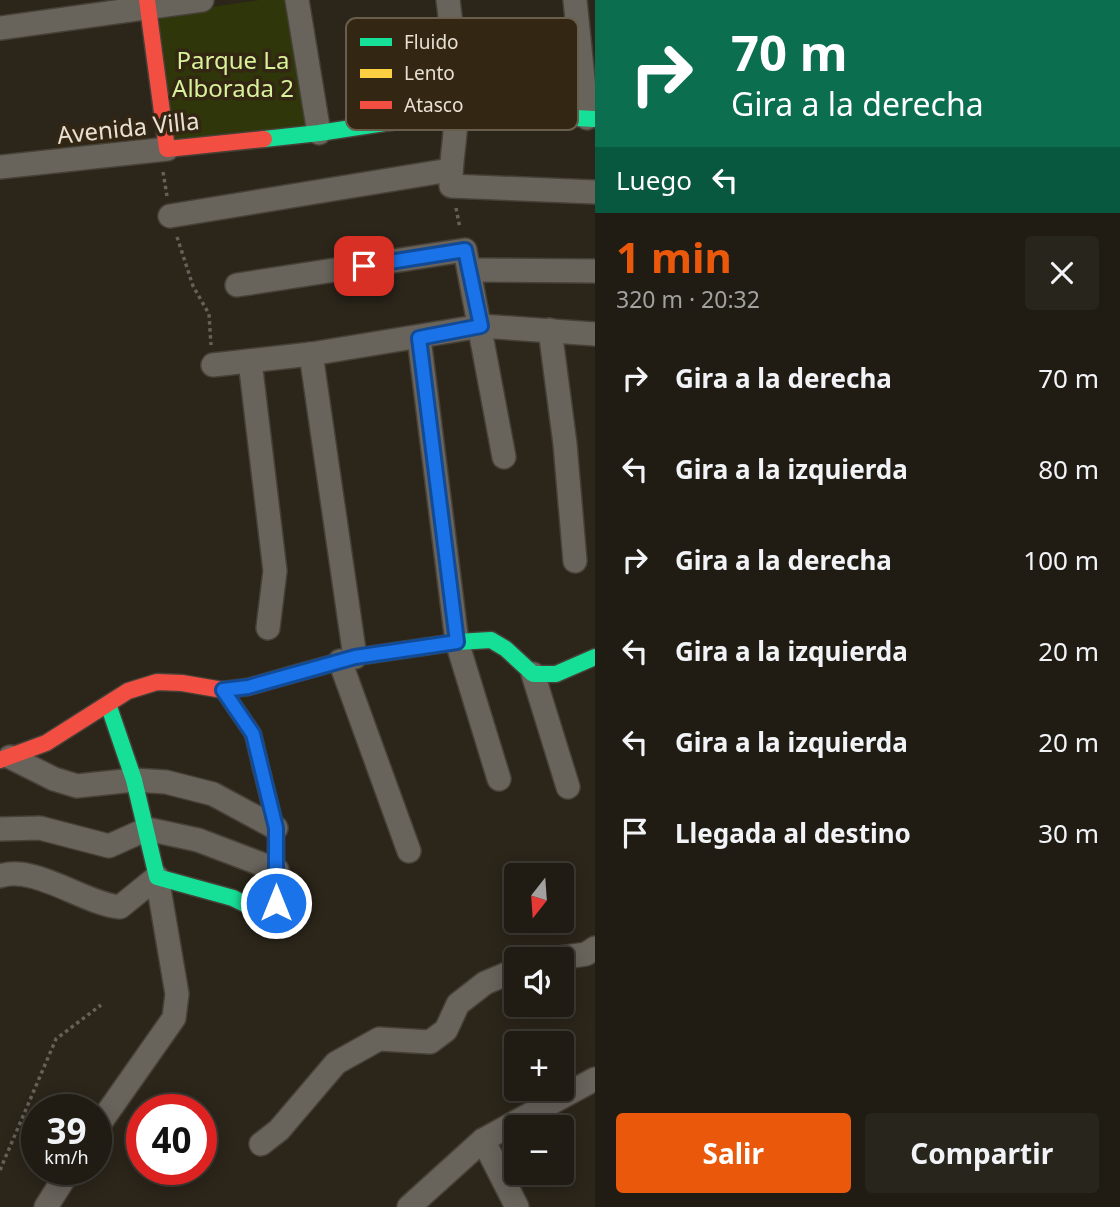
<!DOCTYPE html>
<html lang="es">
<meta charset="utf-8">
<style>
body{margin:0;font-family:"Noto Sans",sans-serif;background:#28251d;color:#f1f3f6;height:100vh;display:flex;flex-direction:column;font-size:26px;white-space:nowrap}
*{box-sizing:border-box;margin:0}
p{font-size:23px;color:#a2a1a0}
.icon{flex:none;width:38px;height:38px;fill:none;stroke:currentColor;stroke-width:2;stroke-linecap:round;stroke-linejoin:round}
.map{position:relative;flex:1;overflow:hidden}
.drawer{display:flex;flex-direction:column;background:#201c14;width:525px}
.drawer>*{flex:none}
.hud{background:#0b6e4f;color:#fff;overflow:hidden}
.needle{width:46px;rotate:197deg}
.controls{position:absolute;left:504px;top:863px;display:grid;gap:14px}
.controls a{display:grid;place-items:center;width:70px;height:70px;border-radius:7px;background:#201c14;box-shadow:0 4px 18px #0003,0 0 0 2px #3d3a34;font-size:35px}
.speed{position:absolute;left:21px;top:1094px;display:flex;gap:14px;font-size:35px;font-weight:700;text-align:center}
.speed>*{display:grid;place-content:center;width:91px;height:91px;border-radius:50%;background:#201c14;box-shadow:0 4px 18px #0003,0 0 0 2px #3d3a34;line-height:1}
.speed small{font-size:18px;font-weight:400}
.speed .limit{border:10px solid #d22;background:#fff;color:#111}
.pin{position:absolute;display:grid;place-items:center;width:60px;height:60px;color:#fff;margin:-30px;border-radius:14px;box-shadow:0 4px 10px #0006}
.me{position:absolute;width:77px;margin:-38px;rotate:0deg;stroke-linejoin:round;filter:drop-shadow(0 0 5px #0008)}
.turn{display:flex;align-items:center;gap:24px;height:147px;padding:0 21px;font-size:32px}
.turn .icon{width:91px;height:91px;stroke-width:2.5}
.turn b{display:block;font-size:49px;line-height:60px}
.then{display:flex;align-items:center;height:66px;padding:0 21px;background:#0003;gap:14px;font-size:26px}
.round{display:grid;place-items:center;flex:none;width:74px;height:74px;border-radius:7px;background:#28251d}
.summary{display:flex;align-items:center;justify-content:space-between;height:119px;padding:0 21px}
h1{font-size:42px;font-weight:700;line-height:52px;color:#ea580c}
.action{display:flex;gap:14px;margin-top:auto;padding:14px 21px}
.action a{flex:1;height:80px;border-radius:7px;background:#ea580c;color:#fff;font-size:28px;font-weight:700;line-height:80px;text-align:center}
.action a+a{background:#28251d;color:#f1f3f6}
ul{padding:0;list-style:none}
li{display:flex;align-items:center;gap:21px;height:91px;padding:0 21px}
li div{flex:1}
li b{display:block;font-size:26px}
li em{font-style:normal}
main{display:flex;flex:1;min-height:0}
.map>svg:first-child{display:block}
</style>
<main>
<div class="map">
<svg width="595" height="1207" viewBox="0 0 595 1207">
<rect width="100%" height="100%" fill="#2b251a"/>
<path fill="#2e360a" d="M 260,0 L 293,0 L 319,133 L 167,149 L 154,15 Z"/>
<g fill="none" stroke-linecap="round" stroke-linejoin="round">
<g stroke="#464037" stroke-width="26">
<g id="street">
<path d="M 297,0 L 319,133"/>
<path d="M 448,0 C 453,36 456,73 456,109 C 457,135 450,160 451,186 L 595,192"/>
<path d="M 575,0 L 587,118"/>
<path d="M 0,28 L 202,0"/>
<path d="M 0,167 L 167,149"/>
<path d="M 170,216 L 450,170"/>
<path d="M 469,270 L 595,271"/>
<path d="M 237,285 L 465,250 L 504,457"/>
<path d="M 550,330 L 565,444 L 575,561"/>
<path d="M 419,338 L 457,642 L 499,779"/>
<path d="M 311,354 L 355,657"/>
<path d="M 250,361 L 275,571 L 268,628"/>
<path d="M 213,365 L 311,354 L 481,326 L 595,334"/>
<path d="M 340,661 L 409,851"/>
<path d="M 533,674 L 568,787"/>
<path d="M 10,757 L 54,779 L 77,786 L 134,780 L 166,782 L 213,794 L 276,828"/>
<path d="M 0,829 L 40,828 L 109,846 L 147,829 L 198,840 L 277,870"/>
<path d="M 0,876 C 34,864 85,904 120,907 L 157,877 L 177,994 L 174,1018 L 96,1129"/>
<path d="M 552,959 L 586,954 L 595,948"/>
<path d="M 483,1140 L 517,1207"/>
<path d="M 261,1144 L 279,1130 L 336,1063 L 379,1039 L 430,1042 L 446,1030 L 458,1004 L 485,983 L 516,970"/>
<path d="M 46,1207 L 70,1169"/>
<path d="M 409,1207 L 483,1140 L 595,1079"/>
</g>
</g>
<g stroke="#464037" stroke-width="19">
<g id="fast">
<path d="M 264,139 L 319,133 L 457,112 L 595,119"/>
<path d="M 290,675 L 355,657 L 457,642 L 491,640 L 506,649 L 533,674 L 556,674 L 595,657"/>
<path d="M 108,704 L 134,780 L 157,877 L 233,898 L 263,913 L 276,903 L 276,828 L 261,768"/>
</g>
</g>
<g stroke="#464037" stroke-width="19">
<path id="slow" d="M 223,690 L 253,734 L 261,768"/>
</g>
<g stroke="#464037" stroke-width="19">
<g id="jam">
<path d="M 147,0 L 167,149 L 264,139"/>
<path d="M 0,760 L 46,743 L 128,691 L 157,682 L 182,683 L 223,690 L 248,687 L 290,675"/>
</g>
</g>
<g stroke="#656059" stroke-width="3.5" stroke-dasharray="3.5 3.5" stroke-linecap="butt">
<path d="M 163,172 L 167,196"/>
<path d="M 456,208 L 460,228"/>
<path d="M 177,237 L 193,286 L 209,314 L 211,345"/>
<path d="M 0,1170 L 56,1039 L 101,1005"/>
</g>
<use href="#street" stroke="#68635b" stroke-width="23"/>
<use href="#fast" stroke="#16e098" stroke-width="16"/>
<use href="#slow" stroke="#ffcf43" stroke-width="16"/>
<use href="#jam" stroke="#f24e42" stroke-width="16"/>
</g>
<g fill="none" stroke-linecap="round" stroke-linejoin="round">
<g stroke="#114b97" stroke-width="18">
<path id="route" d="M 276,903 L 276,828 L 253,734 L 223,690 L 248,687 L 355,657 L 457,642 L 419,338 L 481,326 L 465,250 L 364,266"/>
</g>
<use href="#route" stroke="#1a73e8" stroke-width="12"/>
</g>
<g text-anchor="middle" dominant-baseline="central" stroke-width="7" stroke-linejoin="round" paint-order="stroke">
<g font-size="24" fill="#d8f19b" stroke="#332612">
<text x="233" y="59">Parque La<tspan x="233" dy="28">Alborada 2</tspan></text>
</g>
<g font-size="24" fill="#e8e0d4" stroke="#332612">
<text transform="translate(128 127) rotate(-6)">Avenida Villa</text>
</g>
</g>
<rect x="346" y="18" width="232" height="112" rx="10" fill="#332612" stroke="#695e4c" stroke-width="2"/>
<rect x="360" y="38" width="32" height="8" fill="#16e098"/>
<rect x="360" y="69" width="32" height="9" fill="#ffcf43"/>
<rect x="360" y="101" width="32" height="8" fill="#f24e42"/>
<g font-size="19" fill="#e8e0d4">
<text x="404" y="49">Fluido</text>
<text x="404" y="80">Lento</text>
<text x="404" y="112">Atasco</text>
</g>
</svg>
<div class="controls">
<a><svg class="needle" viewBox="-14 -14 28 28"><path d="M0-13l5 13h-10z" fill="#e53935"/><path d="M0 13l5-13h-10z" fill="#a2a1a0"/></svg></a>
<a><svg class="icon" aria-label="sound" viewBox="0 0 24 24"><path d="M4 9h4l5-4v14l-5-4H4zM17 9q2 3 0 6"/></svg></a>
<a>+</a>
<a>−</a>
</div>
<div class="speed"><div>39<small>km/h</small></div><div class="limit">40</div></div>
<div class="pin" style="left:364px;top:266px;background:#d93025"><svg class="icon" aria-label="arrive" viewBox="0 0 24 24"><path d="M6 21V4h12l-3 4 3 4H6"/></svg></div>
<svg class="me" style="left:276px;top:903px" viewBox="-20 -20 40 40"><circle r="17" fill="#1a73e8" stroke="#fff" stroke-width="3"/><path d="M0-11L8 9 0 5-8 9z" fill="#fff"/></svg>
</div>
<section class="drawer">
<div class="hud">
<div class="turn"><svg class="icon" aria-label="right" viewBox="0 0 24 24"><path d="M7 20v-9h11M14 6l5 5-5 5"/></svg><div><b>70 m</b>Gira a la derecha</div></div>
<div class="then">Luego<svg class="icon" aria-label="left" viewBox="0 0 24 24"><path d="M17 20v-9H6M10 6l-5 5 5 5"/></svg></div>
</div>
<div class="summary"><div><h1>1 min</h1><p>320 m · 20:32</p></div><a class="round"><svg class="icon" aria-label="close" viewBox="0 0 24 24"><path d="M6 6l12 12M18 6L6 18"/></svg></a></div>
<ul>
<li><svg class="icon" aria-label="right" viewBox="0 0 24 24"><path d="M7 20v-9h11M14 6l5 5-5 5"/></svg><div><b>Gira a la derecha</b></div><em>70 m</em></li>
<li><svg class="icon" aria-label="left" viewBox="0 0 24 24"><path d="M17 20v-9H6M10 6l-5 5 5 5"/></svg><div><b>Gira a la izquierda</b></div><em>80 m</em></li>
<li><svg class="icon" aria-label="right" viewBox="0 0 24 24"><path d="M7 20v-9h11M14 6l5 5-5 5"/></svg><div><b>Gira a la derecha</b></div><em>100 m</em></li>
<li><svg class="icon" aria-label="left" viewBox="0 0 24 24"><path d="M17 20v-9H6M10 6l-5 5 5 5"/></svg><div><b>Gira a la izquierda</b></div><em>20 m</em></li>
<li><svg class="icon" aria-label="left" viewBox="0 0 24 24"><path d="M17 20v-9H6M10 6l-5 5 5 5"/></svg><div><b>Gira a la izquierda</b></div><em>20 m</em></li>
<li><svg class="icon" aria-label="arrive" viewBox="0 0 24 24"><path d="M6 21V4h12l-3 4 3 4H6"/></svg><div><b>Llegada al destino</b></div><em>30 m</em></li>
</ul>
<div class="action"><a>Salir</a><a>Compartir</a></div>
</section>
</main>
